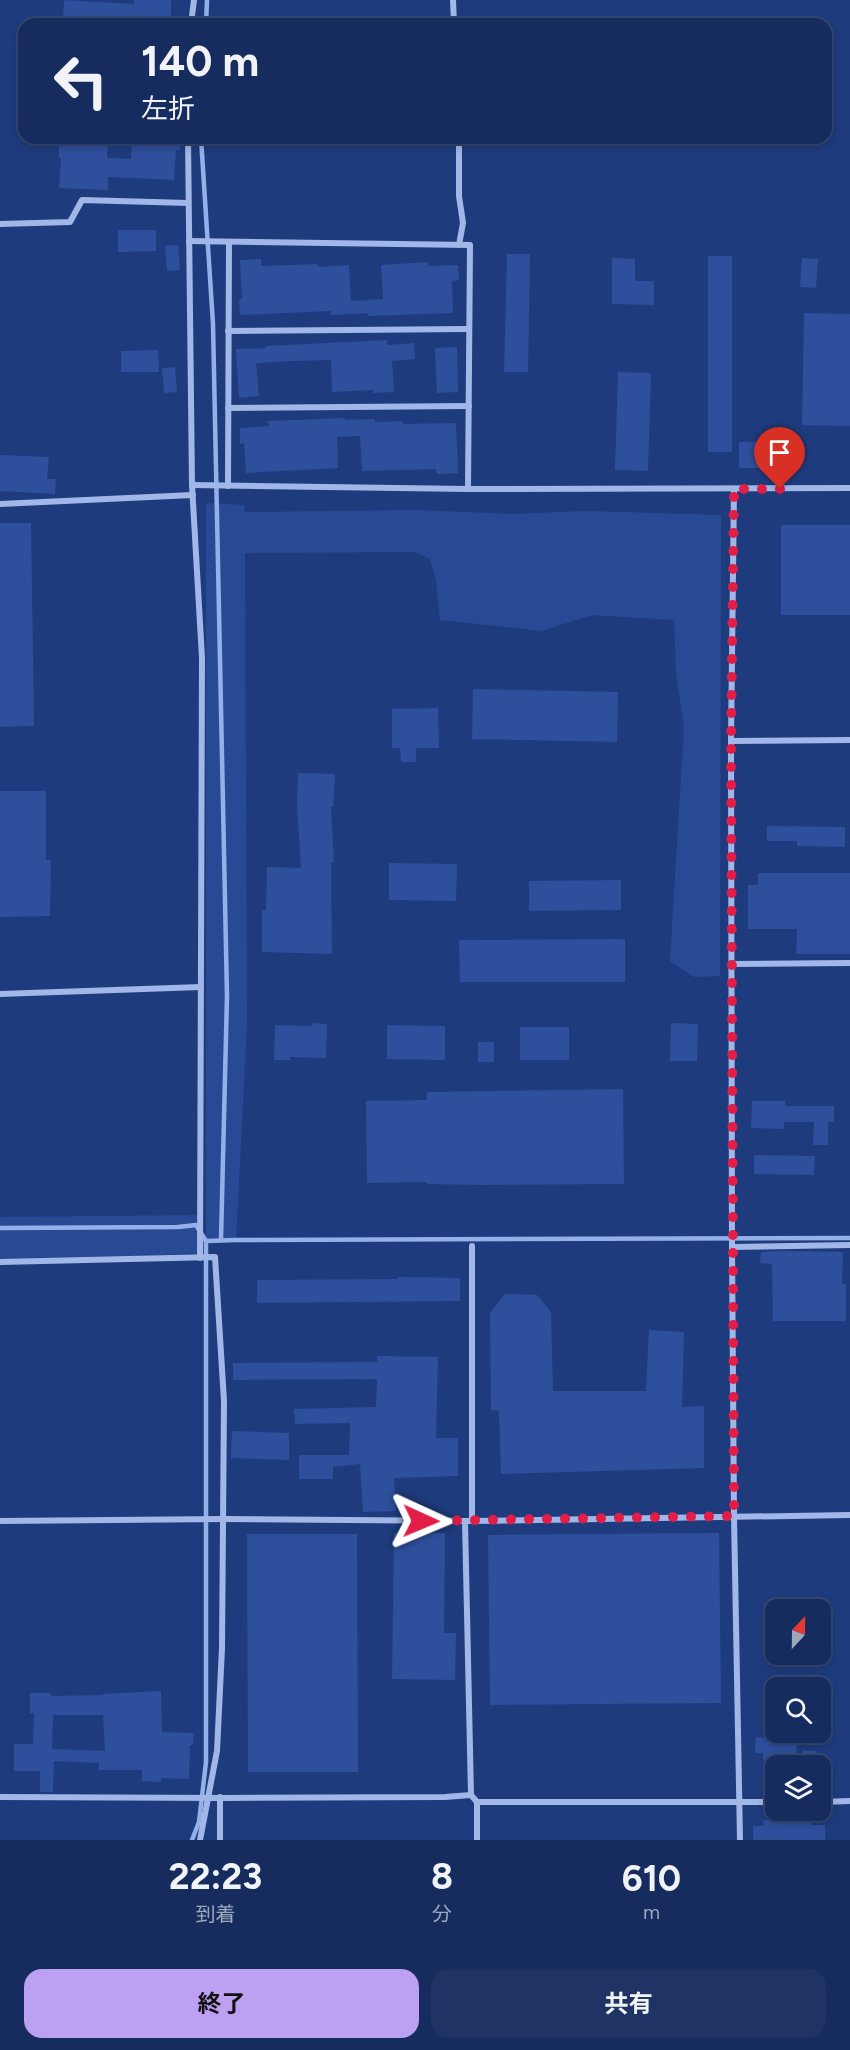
<!DOCTYPE html>
<html lang="ja">
<meta charset="utf-8">
<style>
body{margin:0;font-family:Figtree,"Noto Sans JP",sans-serif;background:#1f3464;color:#f1f3f6;height:100vh;display:flex;flex-direction:column;font-size:22px;white-space:nowrap}
*{box-sizing:border-box;margin:0}
p{font-size:20px;color:#9ea7bc}
.icon{flex:none;width:33px;height:33px;fill:none;stroke:currentColor;stroke-width:2;stroke-linecap:round;stroke-linejoin:round}
.map{position:relative;height:1840px;overflow:hidden}
.details{display:flex;flex-direction:column;background:#162c5e;flex:1}
.details>*{flex:none}
.banner{position:absolute;left:18px;top:18px;width:814px;height:126px;border-radius:18px;box-shadow:0 3px 9px #0003,0 0 0 2px #354873;background:#162c5e;color:#f1f3f6;overflow:hidden}
.needle{width:39px;rotate:22deg}
.tools{position:absolute;left:765px;top:1599px;display:grid;gap:12px}
.tools a{display:grid;place-items:center;width:66px;height:66px;border-radius:12px;background:#162c5e;box-shadow:0 3px 9px #0003,0 0 0 2px #354873;font-size:30px}
.pin{position:absolute;display:grid;place-items:center;width:51px;height:51px;color:#fff;margin:-62px -26px;border-radius:50% 50% 50% 0;rotate:-45deg;box-shadow:0 0 6px #0007}
.pin .icon{rotate:45deg}
.me{position:absolute;width:66px;margin:-33px;rotate:91deg;stroke-linejoin:round;filter:drop-shadow(0 0 4px #0008)}
.turn{display:flex;align-items:center;gap:21px;height:126px;padding:0 24px;font-size:27px}
.turn .icon{width:78px;height:78px;stroke-width:2.5}
.turn b{display:block;font-size:42px;line-height:51px}
.eta{display:flex;justify-content:space-evenly;align-items:center;height:102px;text-align:center}
.eta b{font-size:36px;font-weight:700;line-height:42px}
.primary-button{display:flex;gap:12px;margin-top:auto;padding:12px 24px}
.primary-button a{flex:1;height:69px;border-radius:18px;background:#bca0f2;color:#111;font-size:24px;font-weight:700;line-height:69px;text-align:center}
.primary-button a+a{background:#1f3464;color:#f1f3f6}
.map>svg:first-child{display:block}
</style>
<div class="map">
<svg width="850" height="1840" viewBox="0 0 850 1840">
<rect width="100%" height="100%" fill="#1e3b7d"/>
<g fill="#284a95">
<path d="M 206,503 L 244,505 L 245,512 L 415,510 L 514,514 L 586,511 L 721,515 L 720,976 L 694,977 L 670,961 L 684,727 L 676,674 L 674,620 L 592,615 L 542,631 L 440,620 L 436,580 L 430,559 L 415,552 L 245,553 L 247,1026 L 236,1240 L 206,1241 Z"/>
<path d="M 200,1215 L 200,1253 L 0,1263 L 0,1217 Z"/>
</g>
<g fill="none" stroke-linecap="round" stroke-linejoin="round">
<g stroke="#94b0e9" stroke-width="4.5">
<path d="M 206,24 L 207,0"/>
<path d="M 201,138 L 213,324 L 227,996 L 221,1240"/>
<path d="M 0,1228 L 178,1227 L 196,1225 L 206,1241 L 206,1762 L 199,1822 L 192,1840"/>
<path d="M 206,1241 L 236,1240 L 850,1238"/>
</g>
</g>
<g fill="#2e4f9b" fill-rule="evenodd">
<path d="M 64,0 L 134,4 L 134,0 L 171,0 L 171,17 L 112,18 L 112,22 L 63,19 Z"/>
<path d="M 132,138 L 180,138 L 180,150 L 176,150 L 174,180 L 108,177 L 108,190 L 59,188 L 61,158 L 59,158 L 59,139 L 108,142 L 107,158 L 131,159 Z"/>
<path d="M 118,230 L 156,230 L 156,251 L 118,252 Z"/>
<path d="M 178,245 L 180,270 L 167,271 L 165,246 Z"/>
<path d="M 507,254 L 530,254 L 528,372 L 504,372 Z"/>
<rect x="708" y="256" width="24" height="196"/>
<path d="M 612,258 L 635,259 L 635,281 L 654,281 L 654,305 L 612,304 Z"/>
<path d="M 802,258 L 818,259 L 816,288 L 800,287 Z"/>
<path d="M 261,259 L 261,266 L 318,264 L 318,267 L 349,265 L 351,301 L 383,299 L 381,265 L 428,262 L 428,266 L 458,265 L 459,280 L 452,281 L 453,313 L 368,316 L 368,313 L 331,315 L 330,311 L 240,315 L 239,299 L 242,299 L 240,260 Z"/>
<path d="M 804,313 L 850,314 L 850,426 L 802,425 Z"/>
<path d="M 387,340 L 387,345 L 414,343 L 415,359 L 392,361 L 394,392 L 373,393 L 373,390 L 332,392 L 331,360 L 294,361 L 258,363 L 256,364 L 259,396 L 239,398 L 236,349 L 266,348 L 266,346 Z"/>
<path d="M 457,347 L 458,392 L 437,393 L 435,348 Z"/>
<path d="M 158,350 L 159,372 L 121,372 L 121,351 Z"/>
<path d="M 175,367 L 177,392 L 164,393 L 162,368 Z"/>
<path d="M 618,372 L 651,373 L 648,471 L 615,470 Z"/>
<path d="M 345,418 L 345,420 L 375,419 L 375,422 L 403,421 L 403,424 L 456,423 L 458,473 L 437,474 L 436,469 L 362,471 L 360,436 L 337,437 L 338,468 L 246,473 L 244,443 L 240,444 L 240,428 L 269,426 L 268,421 Z"/>
<path d="M 788,441 L 788,468 L 739,468 L 739,442 Z"/>
<path d="M 0,455 L 49,457 L 47,479 L 56,479 L 55,494 L 0,491 Z"/>
<path d="M 0,523 L 31,523 L 34,726 L 0,727 Z"/>
<rect x="781" y="525" width="69" height="90"/>
<path d="M 473,689 L 618,692 L 617,742 L 472,739 Z"/>
<path d="M 438,708 L 439,748 L 416,748 L 416,762 L 401,762 L 400,748 L 392,748 L 392,709 Z"/>
<path d="M 298,773 L 335,774 L 333,807 L 331,807 L 334,862 L 331,862 L 332,954 L 262,952 L 262,910 L 266,910 L 267,867 L 301,868 L 297,806 Z"/>
<path d="M 0,791 L 46,791 L 46,860 L 51,860 L 50,916 L 0,917 Z"/>
<path d="M 767,826 L 845,827 L 845,847 L 797,846 L 797,841 L 767,841 Z"/>
<path d="M 389,863 L 457,864 L 456,901 L 389,900 Z"/>
<path d="M 758,873 L 850,873 L 850,954 L 796,954 L 797,929 L 748,929 L 748,885 L 758,885 Z"/>
<path d="M 621,880 L 621,910 L 529,911 L 529,881 Z"/>
<path d="M 625,939 L 625,982 L 460,982 L 459,940 Z"/>
<path d="M 312,1023 L 327,1024 L 326,1058 L 290,1057 L 290,1060 L 274,1060 L 275,1025 L 312,1026 Z"/>
<path d="M 671,1023 L 698,1024 L 697,1061 L 670,1061 Z"/>
<path d="M 387,1025 L 445,1026 L 445,1060 L 387,1059 Z"/>
<rect x="520" y="1027" width="49" height="33"/>
<rect x="478" y="1042" width="16" height="20"/>
<path d="M 623,1089 L 624,1184 L 481,1185 L 427,1184 L 427,1182 L 367,1183 L 366,1101 L 427,1100 L 427,1092 Z"/>
<path d="M 752,1101 L 785,1101 L 785,1106 L 834,1106 L 834,1122 L 828,1122 L 828,1145 L 813,1145 L 814,1122 L 784,1122 L 784,1129 L 751,1128 Z"/>
<path d="M 754,1155 L 815,1156 L 814,1175 L 754,1174 Z"/>
<path d="M 781,1251 L 843,1252 L 842,1284 L 846,1284 L 846,1321 L 773,1321 L 772,1264 L 760,1263 L 761,1252 Z"/>
<path d="M 398,1277 L 460,1278 L 460,1301 L 257,1303 L 257,1280 L 398,1279 Z"/>
<path d="M 505,1294 L 537,1295 L 551,1312 L 553,1391 L 646,1391 L 649,1330 L 684,1332 L 682,1407 L 704,1406 L 704,1468 L 501,1474 L 499,1411 L 491,1410 L 490,1313 Z"/>
<path d="M 377,1356 L 438,1357 L 436,1438 L 458,1438 L 458,1476 L 394,1478 L 396,1511 L 363,1512 L 360,1464 L 333,1467 L 333,1479 L 299,1479 L 299,1455 L 349,1455 L 350,1423 L 295,1424 L 294,1409 L 376,1407 L 377,1379 L 233,1380 L 233,1363 L 377,1362 Z"/>
<path d="M 232,1431 L 289,1433 L 289,1460 L 231,1458 Z"/>
<path d="M 394,1533 L 445,1533 L 444,1633 L 456,1633 L 455,1680 L 392,1679 Z"/>
<path d="M 719,1533 L 721,1703 L 490,1705 L 488,1535 Z"/>
<path d="M 247,1534 L 357,1534 L 358,1772 L 248,1772 Z"/>
<path d="M 161,1691 L 162,1732 L 194,1733 L 193,1745 L 190,1745 L 189,1779 L 162,1778 L 161,1782 L 142,1781 L 142,1770 L 99,1770 L 99,1763 L 54,1761 L 53,1792 L 40,1792 L 40,1771 L 14,1771 L 14,1744 L 33,1744 L 34,1713 L 30,1713 L 30,1693 L 51,1693 L 51,1696 L 103,1695 L 102,1694 ZM 53,1715 L 103,1715 L 105,1751 L 52,1749 Z"/>
<path d="M 756,1737 L 797,1739 L 796,1762 L 763,1760 L 763,1753 L 755,1753 Z"/>
<rect x="802" y="1751" width="14" height="15"/>
<path d="M 763,1820 L 812,1821 L 811,1825 L 825,1825 L 825,1840 L 753,1840 L 753,1826 L 764,1826 Z"/>
</g>
<g fill="none" stroke-linecap="round" stroke-linejoin="round">
<g stroke="#a1b7e7" stroke-width="6">
<path d="M 453,0 L 454,24"/>
<path d="M 191,24 L 194,0"/>
<path d="M 188,138 L 192,485 L 202,658 L 200,1258"/>
<path d="M 459,138 L 459,196 L 463,223 L 459,245"/>
<path d="M 0,224 L 70,222 L 82,200 L 188,203"/>
<path d="M 189,241 L 470,245 L 468,489"/>
<path d="M 228,331 L 469,329"/>
<path d="M 228,408 L 469,406"/>
<path d="M 192,485 L 468,489 L 850,488"/>
<path d="M 228,486 L 229,242"/>
<path d="M 734,489 L 731,741 L 732,1247 L 734,1516 L 740,1840"/>
<path d="M 0,504 L 193,495"/>
<path d="M 731,741 L 850,740"/>
<path d="M 733,964 L 850,963"/>
<path d="M 0,994 L 201,987"/>
<path d="M 732,1247 L 850,1245"/>
<path d="M 0,1262 L 215,1257 L 224,1401 L 222,1648 L 217,1751 L 200,1840"/>
<path d="M 0,1521 L 224,1519 L 472,1521 L 472,1246"/>
<path d="M 472,1521 L 850,1515"/>
<path d="M 465,1522 L 471,1795 L 477,1802 L 477,1840"/>
<path d="M 0,1797 L 224,1798 L 445,1797 L 471,1795"/>
<path d="M 477,1802 L 776,1802"/>
<path d="M 820,1802 L 850,1801"/>
<path d="M 220,1840 L 220,1797"/>
</g>
</g>
<g fill="none" stroke-linecap="round" stroke-linejoin="round">
<path stroke="#e11d48" stroke-width="10" stroke-dasharray="0 18" d="M 421,1521 L 734,1516 L 731,741 L 734,489 L 780,489"/>
</g>
</svg>
<div class="tools">
<a><svg class="needle" viewBox="-14 -14 28 28"><path d="M0-13l5 13h-10z" fill="#e53935"/><path d="M0 13l5-13h-10z" fill="#9ea7bc"/></svg></a>
<a><svg class="icon" aria-label="search" viewBox="0 0 24 24"><circle cx="10" cy="10" r="6"/><path d="M15 15l6 6"/></svg></a>
<a><svg class="icon" aria-label="layers" viewBox="0 0 24 24"><path d="M12 4l9 5-9 5-9-5zM3 14l9 5 9-5"/></svg></a>
</div>
<div class="pin" style="left:780px;top:489px;background:#d93025"><svg class="icon" aria-label="arrive" viewBox="0 0 24 24"><path d="M6 21V4h12l-3 4 3 4H6"/></svg></div>
<svg class="me" style="left:421px;top:1521px" viewBox="-20 -20 40 40"><path d="M0-17L14 15 0 8-14 15z" fill="#e11d48" stroke="#fff" stroke-width="4"/></svg>
<div class="banner">
<div class="turn"><svg class="icon" aria-label="left" viewBox="0 0 24 24"><path d="M17 20v-9H6M10 6l-5 5 5 5"/></svg><div><b>140 m</b>左折</div></div>
</div>
</div>
<section class="details">
<div class="eta">
<div><b>22:23</b><p>到着</p></div>
<div><b>8</b><p>分</p></div>
<div><b>610</b><p>m</p></div>
</div>
<div class="primary-button"><a>終了</a><a>共有</a></div>
</section>
